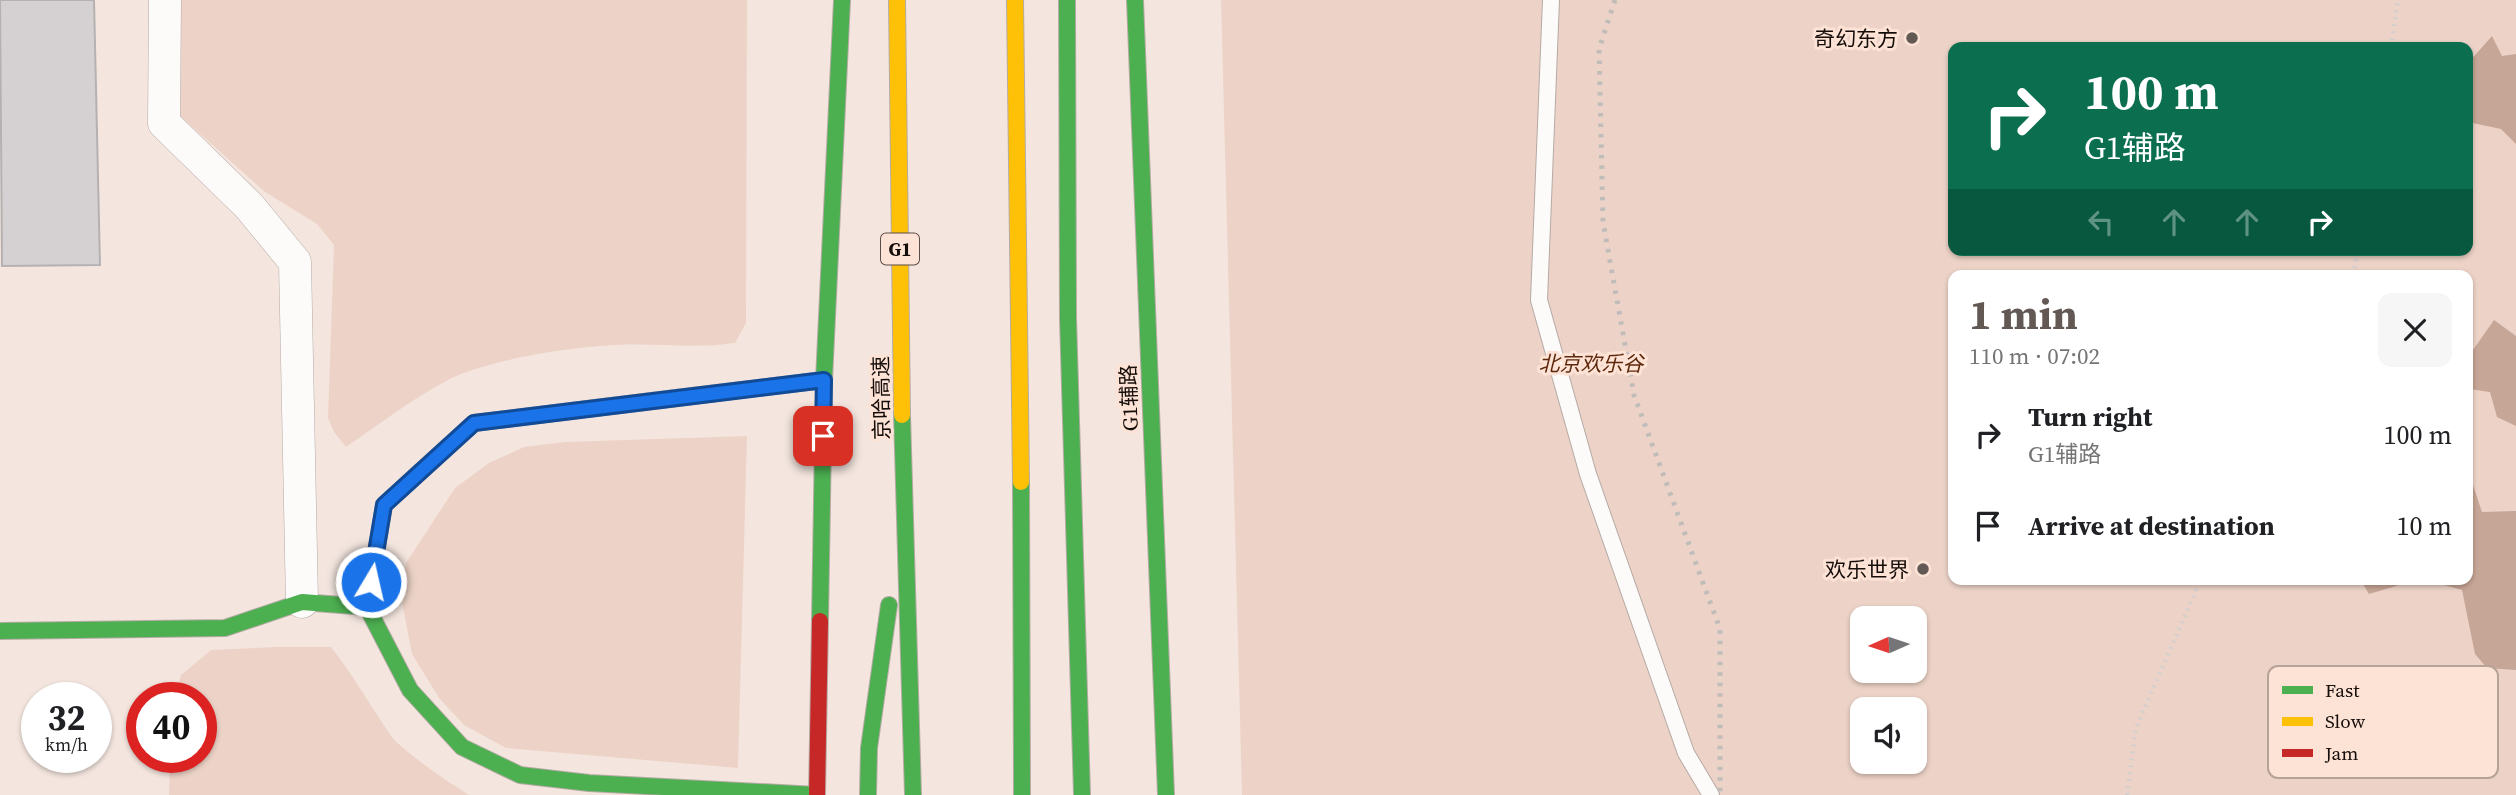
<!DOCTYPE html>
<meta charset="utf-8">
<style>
body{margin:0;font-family:"Source Serif 4","Noto Sans SC",serif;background:#f6f6f6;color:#202124;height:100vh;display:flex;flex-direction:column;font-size:26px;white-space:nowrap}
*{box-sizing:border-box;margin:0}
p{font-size:23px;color:#757577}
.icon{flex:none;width:38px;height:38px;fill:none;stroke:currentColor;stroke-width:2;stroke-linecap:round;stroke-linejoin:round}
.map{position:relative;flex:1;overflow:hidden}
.sheet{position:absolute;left:1948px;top:270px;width:525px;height:315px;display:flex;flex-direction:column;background:#fff;border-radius:14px;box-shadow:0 2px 5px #0004}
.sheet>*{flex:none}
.guide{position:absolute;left:1948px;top:42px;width:525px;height:214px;border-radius:14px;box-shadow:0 2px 5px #0004;background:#0b6e4f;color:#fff;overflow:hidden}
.needle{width:46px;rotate:267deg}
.tools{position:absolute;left:1850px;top:606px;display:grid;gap:14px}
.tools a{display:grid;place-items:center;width:77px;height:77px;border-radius:14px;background:#fff;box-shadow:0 2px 5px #0004;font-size:35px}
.speed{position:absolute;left:21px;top:682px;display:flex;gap:14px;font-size:35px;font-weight:700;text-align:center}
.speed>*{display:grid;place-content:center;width:91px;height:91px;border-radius:50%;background:#fff;box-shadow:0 2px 5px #0004;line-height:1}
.speed small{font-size:18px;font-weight:400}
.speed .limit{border:10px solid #d22;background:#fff;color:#111}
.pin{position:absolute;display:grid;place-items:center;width:60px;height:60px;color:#fff;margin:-30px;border-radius:14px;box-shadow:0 4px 10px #0006}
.me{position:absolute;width:77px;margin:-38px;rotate:9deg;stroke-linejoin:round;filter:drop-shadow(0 0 5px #0008)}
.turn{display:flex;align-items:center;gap:24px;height:147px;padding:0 21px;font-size:32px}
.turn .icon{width:91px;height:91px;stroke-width:2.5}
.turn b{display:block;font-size:49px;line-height:60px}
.lanes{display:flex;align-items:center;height:66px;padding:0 21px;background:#0003;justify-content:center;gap:35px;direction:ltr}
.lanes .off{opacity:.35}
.round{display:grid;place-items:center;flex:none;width:74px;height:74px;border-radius:14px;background:#f6f6f6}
.summary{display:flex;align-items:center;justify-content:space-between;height:119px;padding:0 21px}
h1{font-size:42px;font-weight:700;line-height:52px;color:#635954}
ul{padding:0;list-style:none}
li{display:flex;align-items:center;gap:21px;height:91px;padding:0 21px}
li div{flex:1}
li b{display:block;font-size:26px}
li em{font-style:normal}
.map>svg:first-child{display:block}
</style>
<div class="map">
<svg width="2516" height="795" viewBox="0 0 2516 795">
<rect width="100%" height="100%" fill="#f4e6df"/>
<g fill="#edd3c7" fill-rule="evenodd">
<path d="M 177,0 L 747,0 L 746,323 L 735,343 C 695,349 657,343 617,345 C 571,347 491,359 450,379 C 413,398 380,424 346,447 L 334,432 L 328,418 L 334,245 L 317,224 L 265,192 L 178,114 Z"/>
<path d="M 1221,0 L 2516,0 L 2516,795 L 1242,795 ZM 1953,47 L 2468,47 L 2468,250 L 1953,250 ZM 1953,275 L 2468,275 L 2468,579 L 1953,579 ZM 1862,618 L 1914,618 L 1914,670 L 1862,670 ZM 1862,709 L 1914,709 L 1914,761 L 1862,761 Z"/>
<path d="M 747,436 L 738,768 L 506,748 L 464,725 L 439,698 L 412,654 L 400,592 L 406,563 L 455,488 L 489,463 L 524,447 L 565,442 Z"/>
<path d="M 275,647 L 331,647 C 354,676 371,707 392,737 C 403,751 453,786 470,795 L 169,795 L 170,758 L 201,758 L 201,698 L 175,698 L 181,675 L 211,650 Z"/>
</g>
<g fill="#c6a696">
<path d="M 2492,36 L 2502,56 L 2516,54 L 2516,144 L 2501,129 L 2468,122 L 2468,63 Z"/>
<path d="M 2494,320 L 2516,336 L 2516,426 L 2497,417 L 2490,392 L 2469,389 L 2468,357 Z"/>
<path d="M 2468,470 L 2482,512 L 2516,511 L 2516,670 L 2487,668 L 2475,654 L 2462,590 L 2422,579 L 2468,579 Z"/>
<path d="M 2360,579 L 2420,579 L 2369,594 Z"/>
</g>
<path fill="#d5d1d2" stroke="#b5b1b2" stroke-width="2" d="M 0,0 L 94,0 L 100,265 L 2,266 Z"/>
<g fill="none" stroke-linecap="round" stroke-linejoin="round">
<g stroke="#b5aaa5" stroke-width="18">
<path id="lane" d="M 1551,0 L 1539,300 L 1588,474 L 1686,753 L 1711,795"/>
</g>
<g stroke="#b5aaa5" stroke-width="33">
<path id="street" d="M 165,0 L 164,123 L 249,206 L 295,262 L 302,602"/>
</g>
<g stroke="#b5aaa5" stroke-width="18">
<g id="fast">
<path d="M 1067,0 L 1068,318 L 1082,795"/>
<path d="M 1135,0 L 1166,795"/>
<path d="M 700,395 L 824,380"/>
<path d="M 902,415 L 913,795"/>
<path d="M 1021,482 L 1022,795"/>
<path d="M 367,607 L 410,690 L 462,747 L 520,775 L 589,783 L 817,795"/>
<path d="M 820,621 L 824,380 L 842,0"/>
<path d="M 0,631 L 225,628 L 302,602 L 367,607 L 384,505 L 420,472"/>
<path d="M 868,795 L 869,748 L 889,605"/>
</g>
</g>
<g stroke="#b5aaa5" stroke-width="18">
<g id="slow">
<path d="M 897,0 L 902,415"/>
<path d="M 1015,0 L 1021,482"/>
<path d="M 420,472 L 474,423 L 700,395"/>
</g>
</g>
<g stroke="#b5aaa5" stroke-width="18">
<path id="jam" d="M 817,795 L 820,621"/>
</g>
<g stroke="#d4cfcd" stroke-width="4.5" stroke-dasharray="2 5" stroke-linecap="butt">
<path d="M 2391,47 L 2398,0"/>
<path d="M 2353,275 L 2358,250"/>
<path d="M 2127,795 L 2136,728 L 2201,579"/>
</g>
<use href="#lane" stroke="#fdfbfa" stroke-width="16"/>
<use href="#street" stroke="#fdfbfa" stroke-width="32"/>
<use href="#fast" stroke="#4caf50" stroke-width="16"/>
<use href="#slow" stroke="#ffc107" stroke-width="16"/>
<use href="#jam" stroke="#c62828" stroke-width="16"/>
<path stroke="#c0bcba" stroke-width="5" stroke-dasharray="3.5 7" stroke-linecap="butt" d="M 1615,0 L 1599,49 L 1603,222 L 1634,395 L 1720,629 L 1720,795"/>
</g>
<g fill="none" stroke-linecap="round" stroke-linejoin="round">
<g stroke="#114b97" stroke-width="18">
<path id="route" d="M 371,582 L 384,505 L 474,423 L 824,380 L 823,436"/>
</g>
<use href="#route" stroke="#1a73e8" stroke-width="12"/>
</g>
<g fill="#635954" stroke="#fde2d6" stroke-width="2.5">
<circle cx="1912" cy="38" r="7"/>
<circle cx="1923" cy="569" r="7"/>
</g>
<g text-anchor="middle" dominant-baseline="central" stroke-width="6" stroke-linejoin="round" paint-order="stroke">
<rect fill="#fde2d6" stroke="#5b4d46" stroke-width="2" x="881" y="233.5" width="38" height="31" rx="5"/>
<g font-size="19" font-weight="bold" fill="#150d09">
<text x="900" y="249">G1</text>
</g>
<g font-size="21" fill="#150d09" stroke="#fde2d6" text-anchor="end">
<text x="1898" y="38">奇幻东方</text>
<text x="1909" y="569">欢乐世界</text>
</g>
<g font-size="21" font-style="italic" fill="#5d280b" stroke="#fde2d6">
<text x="1591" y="363">北京欢乐谷</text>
</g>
<g font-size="21" fill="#150d09" stroke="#fde2d6">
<text transform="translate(881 398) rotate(-91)">京哈高速</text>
<text transform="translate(1129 398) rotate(-92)">G1辅路</text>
</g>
</g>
<rect x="2268" y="666" width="230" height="112" rx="10" fill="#fde2d6" stroke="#b7a298" stroke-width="2"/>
<rect x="2282" y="686" width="31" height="8" fill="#4caf50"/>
<rect x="2282" y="717" width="31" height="9" fill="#ffc107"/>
<rect x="2282" y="749" width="31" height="8" fill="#c62828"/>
<g font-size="19" fill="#150d09">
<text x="2325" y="697">Fast</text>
<text x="2325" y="728">Slow</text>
<text x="2325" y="760">Jam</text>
</g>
</svg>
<div class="tools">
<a><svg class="needle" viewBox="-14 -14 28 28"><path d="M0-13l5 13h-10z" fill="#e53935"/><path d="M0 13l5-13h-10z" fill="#757577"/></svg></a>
<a><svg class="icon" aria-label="sound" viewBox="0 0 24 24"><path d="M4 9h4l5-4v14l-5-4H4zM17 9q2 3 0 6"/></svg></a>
</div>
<div class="speed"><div>32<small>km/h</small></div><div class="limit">40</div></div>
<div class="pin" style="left:823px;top:436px;background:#d93025"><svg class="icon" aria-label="arrive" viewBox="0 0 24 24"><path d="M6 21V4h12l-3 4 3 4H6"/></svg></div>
<svg class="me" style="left:371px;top:582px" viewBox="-20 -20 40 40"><circle r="17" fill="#1a73e8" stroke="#fff" stroke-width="3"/><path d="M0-11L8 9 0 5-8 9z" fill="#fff"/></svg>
<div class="guide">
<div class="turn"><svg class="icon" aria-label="right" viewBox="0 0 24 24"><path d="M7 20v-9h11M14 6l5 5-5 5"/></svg><div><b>100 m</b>G1辅路</div></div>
<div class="lanes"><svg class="icon off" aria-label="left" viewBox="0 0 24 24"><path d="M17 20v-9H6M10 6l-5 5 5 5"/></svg><svg class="icon off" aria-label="ahead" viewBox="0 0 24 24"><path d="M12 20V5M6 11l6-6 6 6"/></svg><svg class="icon off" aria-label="ahead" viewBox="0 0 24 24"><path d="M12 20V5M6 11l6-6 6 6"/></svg><svg class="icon" aria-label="right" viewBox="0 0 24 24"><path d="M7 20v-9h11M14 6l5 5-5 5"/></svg></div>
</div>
<section class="sheet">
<div class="summary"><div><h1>1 min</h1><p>110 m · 07:02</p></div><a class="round"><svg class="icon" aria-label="close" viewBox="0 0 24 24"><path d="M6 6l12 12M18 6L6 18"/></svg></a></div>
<ul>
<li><svg class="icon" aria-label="right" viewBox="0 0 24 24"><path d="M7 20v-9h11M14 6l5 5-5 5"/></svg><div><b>Turn right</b><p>G1辅路</p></div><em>100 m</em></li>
<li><svg class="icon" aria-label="arrive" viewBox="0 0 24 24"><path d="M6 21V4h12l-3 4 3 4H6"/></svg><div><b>Arrive at destination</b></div><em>10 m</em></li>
</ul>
</section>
</div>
